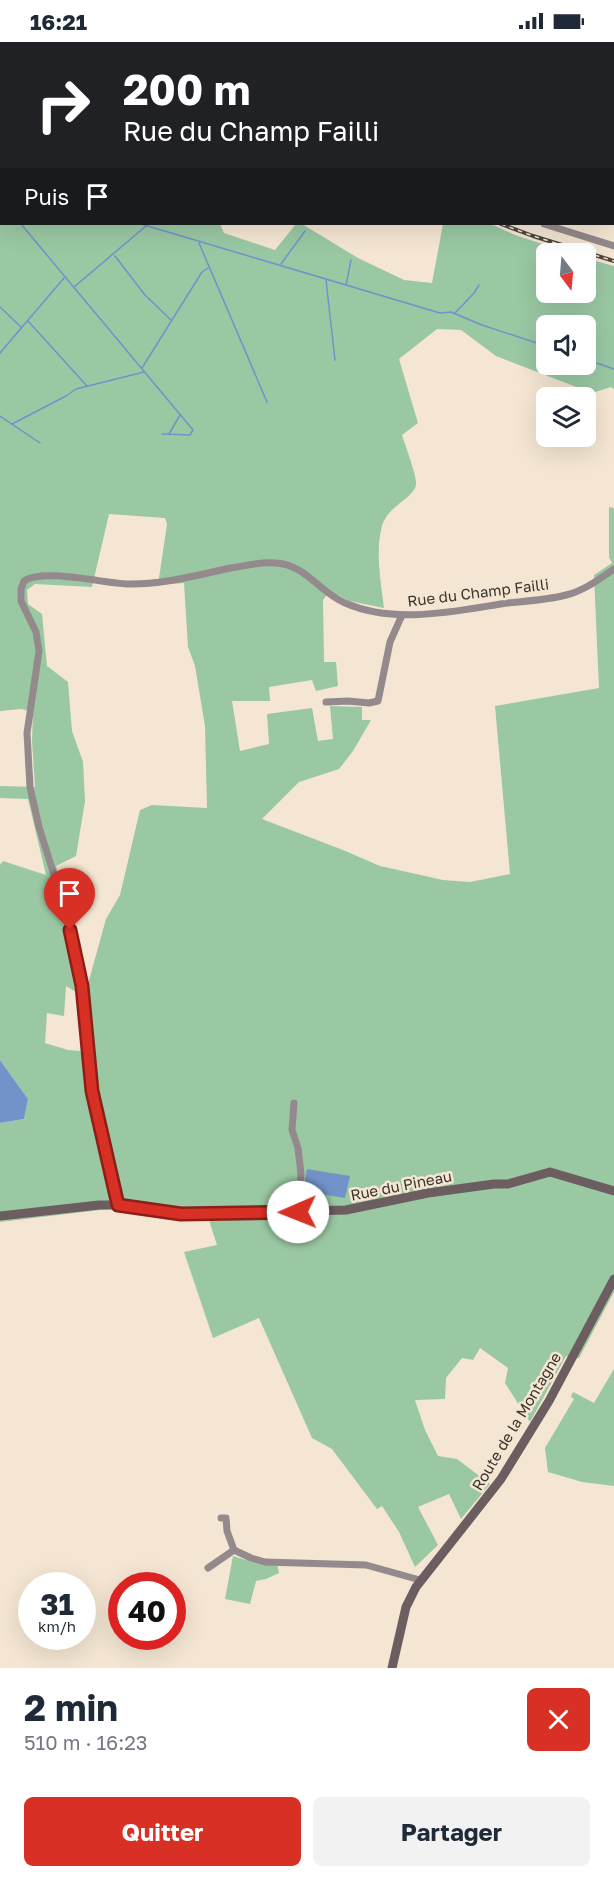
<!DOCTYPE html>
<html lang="fr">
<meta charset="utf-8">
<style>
body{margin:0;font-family:"Golos Text",sans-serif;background:#f2f2f3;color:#1f2937;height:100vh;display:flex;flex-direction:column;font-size:22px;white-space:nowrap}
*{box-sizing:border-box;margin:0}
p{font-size:20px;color:#747a83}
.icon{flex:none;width:33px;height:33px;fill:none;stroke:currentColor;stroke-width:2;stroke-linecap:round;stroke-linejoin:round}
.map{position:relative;height:1626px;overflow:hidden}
.side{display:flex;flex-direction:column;background:#fff;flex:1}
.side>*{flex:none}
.hud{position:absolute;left:0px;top:0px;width:615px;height:183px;box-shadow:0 6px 24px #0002;background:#202124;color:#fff;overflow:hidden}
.needle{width:39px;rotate:164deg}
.controls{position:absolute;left:536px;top:201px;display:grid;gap:12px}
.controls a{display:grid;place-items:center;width:60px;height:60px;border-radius:9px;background:#fff;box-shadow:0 6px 24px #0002;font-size:30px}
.speed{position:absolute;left:18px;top:1530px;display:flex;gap:12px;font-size:30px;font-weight:700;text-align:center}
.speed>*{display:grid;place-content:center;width:78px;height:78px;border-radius:50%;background:#fff;box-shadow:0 6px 24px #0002;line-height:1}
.speed small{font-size:15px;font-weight:400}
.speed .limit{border:9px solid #d22;background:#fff;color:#111}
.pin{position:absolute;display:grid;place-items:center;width:51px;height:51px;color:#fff;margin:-62px -26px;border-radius:50% 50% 50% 0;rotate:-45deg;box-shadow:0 0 6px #0007}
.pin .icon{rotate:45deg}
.me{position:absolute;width:66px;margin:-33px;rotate:269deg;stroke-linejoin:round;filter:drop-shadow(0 0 4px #0008)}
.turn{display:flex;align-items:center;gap:21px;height:126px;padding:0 24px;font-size:27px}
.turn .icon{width:78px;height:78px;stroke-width:2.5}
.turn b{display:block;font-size:42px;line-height:51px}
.then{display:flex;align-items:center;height:57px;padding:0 24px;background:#0003;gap:12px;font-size:22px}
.round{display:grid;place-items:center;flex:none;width:63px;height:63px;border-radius:9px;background:#f2f2f3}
.head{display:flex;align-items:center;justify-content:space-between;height:102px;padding:0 24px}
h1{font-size:36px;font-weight:700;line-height:45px}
.cta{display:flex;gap:12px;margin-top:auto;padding:12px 24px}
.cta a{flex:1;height:69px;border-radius:9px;background:#d93025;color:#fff;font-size:24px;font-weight:700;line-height:69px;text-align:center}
.cta a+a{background:#f2f2f3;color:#1f2937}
.status{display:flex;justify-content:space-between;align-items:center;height:42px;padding:0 30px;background:#fff;direction:ltr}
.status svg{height:16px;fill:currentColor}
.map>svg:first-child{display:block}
</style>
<div class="status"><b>16:21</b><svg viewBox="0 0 49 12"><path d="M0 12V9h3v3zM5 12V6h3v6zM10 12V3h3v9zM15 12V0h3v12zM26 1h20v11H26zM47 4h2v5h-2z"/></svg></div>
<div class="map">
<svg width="614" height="1626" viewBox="0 0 614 1626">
<rect width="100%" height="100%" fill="#f4e6d2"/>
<g fill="#9ac8a3" fill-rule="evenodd">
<path d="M 0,0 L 111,1 L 2,2 L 2,182 L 220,182 L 224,191 L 275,208 L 296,182 L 302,182 L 358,216 L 404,238 L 432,241 L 443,182 L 491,182 L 515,193 L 570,211 L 546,212 L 546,250 L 585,250 L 585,216 L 614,224 L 614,347 L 611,345 L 592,351 L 496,314 L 461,288 L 437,287 L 399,317 L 418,381 L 402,393 C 405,403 417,434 416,442 C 415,456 388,463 382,484 C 375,510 381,540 384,566 L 349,559 L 330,549 L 323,558 L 324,620 L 336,620 L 338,644 L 316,649 L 312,638 L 269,645 L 270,659 L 232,659 L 240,709 L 269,702 L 267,672 L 312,666 L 318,699 L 333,697 L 330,664 L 362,665 L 362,678 L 371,678 L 353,709 L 339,727 L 299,740 L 262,777 L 343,808 L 380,824 L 443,838 L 470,840 L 510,832 L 495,664 L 599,646 L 594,533 L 612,521 L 609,515 L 609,465 L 614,466 L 614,1250 L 579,1316 L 566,1314 L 530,1380 L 505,1341 L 508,1326 L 480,1306 L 473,1318 L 462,1316 L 446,1336 L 445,1357 L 415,1358 L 425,1388 L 438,1414 L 457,1417 L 490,1442 L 461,1477 L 449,1452 L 418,1465 L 438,1503 L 415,1525 L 399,1490 L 382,1464 L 377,1467 L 332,1407 L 312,1396 L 259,1276 L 213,1296 L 184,1210 L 217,1203 L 208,1175 L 117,1166 L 0,1180 L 0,1081 L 24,1077 L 28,1057 L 0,1018 L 0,823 L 3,819 L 46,833 L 28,757 L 0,756 L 0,744 L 35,745 L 32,699 L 33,670 L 21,667 L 0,669 ZM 546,284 L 585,284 L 585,322 L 546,322 ZM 109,472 L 165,476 L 167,482 L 158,543 L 184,541 L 188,605 L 195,624 L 205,684 L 207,766 L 152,763 L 140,768 L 120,853 L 106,877 L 88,942 L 56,824 L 76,814 L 85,759 L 83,720 L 72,689 L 68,640 L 47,624 L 42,572 L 28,562 L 27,548 L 35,542 L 92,545 ZM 66,944 L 89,958 L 93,1010 L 68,1008 L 45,1001 L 47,971 L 64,974 Z"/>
<path d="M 614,1327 L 614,1444 L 582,1440 L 548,1430 L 545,1406 L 574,1357 L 571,1355 L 573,1350 L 594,1361 Z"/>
<path d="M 233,1514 L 253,1520 L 277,1521 L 279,1531 L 266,1537 L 256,1539 L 250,1562 L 225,1557 Z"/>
</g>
<g fill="#7292ca">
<path d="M 0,1018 L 28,1057 L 24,1077 L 0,1081 Z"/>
<path d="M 307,1127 L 350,1134 L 345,1156 L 303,1149 Z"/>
</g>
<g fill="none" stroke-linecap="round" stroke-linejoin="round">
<g stroke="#7292ca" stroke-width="1.5">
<path d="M 0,140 L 2,140"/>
<path d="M 0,154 L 2,156"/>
<path d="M 21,182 L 193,388 L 190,393 L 162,392"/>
<path d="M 141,182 L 440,271 L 451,270 L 482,283 L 546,304"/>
<path d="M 199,201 L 267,360"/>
<path d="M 115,214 L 145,253 L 171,278"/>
<path d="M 281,222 L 305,189"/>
<path d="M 326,238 L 335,318"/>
<path d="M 346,243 L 351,218"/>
<path d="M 74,245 L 146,184"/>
<path d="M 0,265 L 21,285"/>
<path d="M 455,271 L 474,251 L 479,243"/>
<path d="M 28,279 L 87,344"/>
<path d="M 0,311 L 64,236"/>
<path d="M 585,317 L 614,327"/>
<path d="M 142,326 L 202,230 L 208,226"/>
<path d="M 0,374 L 40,401"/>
<path d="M 12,382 L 66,354 L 76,347 L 144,330"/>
<path d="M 169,392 L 180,373"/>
</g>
<g stroke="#94898c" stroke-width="7">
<path d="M 206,0 L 208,2"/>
<path d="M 286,2 L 286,0"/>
<path d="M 409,2 L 409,0"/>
<path d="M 480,2 L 483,0"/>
<path d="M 544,182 L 614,204"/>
<path d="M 326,660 L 348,659 L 369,661 L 378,659 L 390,600 L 402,573"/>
<path d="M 294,1061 L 292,1088 L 298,1106 L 301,1132 L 298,1170"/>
<path d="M 118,1163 L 92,1049 L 85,964 L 77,918 L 65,868 L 39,785 L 30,745 L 27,691 L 39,609 L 36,590 L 21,559 L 21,547 L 24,539 C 43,526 102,541 127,542 C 162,543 197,533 231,526 C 245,524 261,519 276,521 C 306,523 319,550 345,561 C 396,583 455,569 507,561 C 527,559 547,558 566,553 C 584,549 599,537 614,527"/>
<path d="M 221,1476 L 226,1476 L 227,1489 L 234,1508 L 251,1516 L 265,1520 L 366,1523 L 420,1538"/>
<path d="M 208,1526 L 234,1508"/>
</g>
<g stroke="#6c5d60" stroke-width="9">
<path d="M 0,1174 L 99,1163 L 118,1163 L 181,1172 L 346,1168 L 428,1151 L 494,1142 L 508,1142 L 550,1130 L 614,1149"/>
<path d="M 392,1626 L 406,1565 L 416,1545 L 501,1437 L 549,1359 L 614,1237"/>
</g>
<g stroke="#4d473f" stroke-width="4">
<g id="rail">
<path d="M 121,0 L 125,2"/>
<path d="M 501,182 L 533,194 L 614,219"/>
</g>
</g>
<use href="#rail" stroke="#f4e6d2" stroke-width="1.5" stroke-dasharray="4.5" stroke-linecap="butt"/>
</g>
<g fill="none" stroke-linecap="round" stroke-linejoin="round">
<g stroke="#8d1f18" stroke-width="15">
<path id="route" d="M 70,888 L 82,944 L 92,1049 L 118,1163 L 181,1172 L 298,1170"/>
</g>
<use href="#route" stroke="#d93025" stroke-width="10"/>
</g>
<g text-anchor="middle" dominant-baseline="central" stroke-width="5" stroke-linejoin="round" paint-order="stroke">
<g font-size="15" fill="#39342d" stroke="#f4e6d2">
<text transform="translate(478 550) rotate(-7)">Rue du Champ Failli</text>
<text transform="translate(401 1143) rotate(-11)">Rue du Pineau</text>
<text transform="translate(516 1379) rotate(-59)">Route de la Montagne</text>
</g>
</g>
</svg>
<div class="controls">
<a><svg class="needle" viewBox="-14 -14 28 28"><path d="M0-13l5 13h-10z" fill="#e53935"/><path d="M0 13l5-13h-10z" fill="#747a83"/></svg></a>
<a><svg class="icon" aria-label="sound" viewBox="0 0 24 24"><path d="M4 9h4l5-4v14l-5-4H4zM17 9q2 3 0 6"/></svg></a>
<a><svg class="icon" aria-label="layers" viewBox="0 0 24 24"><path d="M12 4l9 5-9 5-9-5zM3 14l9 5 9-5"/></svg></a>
</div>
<div class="speed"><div>31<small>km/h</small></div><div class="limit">40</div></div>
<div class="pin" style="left:70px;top:888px;background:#d93025"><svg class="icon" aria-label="arrive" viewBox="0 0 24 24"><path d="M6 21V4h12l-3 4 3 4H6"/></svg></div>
<svg class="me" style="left:298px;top:1170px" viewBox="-20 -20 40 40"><circle r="19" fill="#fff"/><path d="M0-13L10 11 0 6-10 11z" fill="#d93025"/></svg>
<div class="hud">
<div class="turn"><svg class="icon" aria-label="right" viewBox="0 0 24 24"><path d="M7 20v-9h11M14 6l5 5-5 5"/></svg><div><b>200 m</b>Rue du Champ Failli</div></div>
<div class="then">Puis<svg class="icon" aria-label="arrive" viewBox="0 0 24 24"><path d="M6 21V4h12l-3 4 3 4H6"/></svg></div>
</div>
</div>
<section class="side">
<div class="head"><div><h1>2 min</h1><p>510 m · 16:23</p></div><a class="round" style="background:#d93025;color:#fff"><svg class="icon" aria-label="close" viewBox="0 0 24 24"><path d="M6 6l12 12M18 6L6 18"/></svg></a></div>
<div class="cta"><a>Quitter</a><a>Partager</a></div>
</section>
